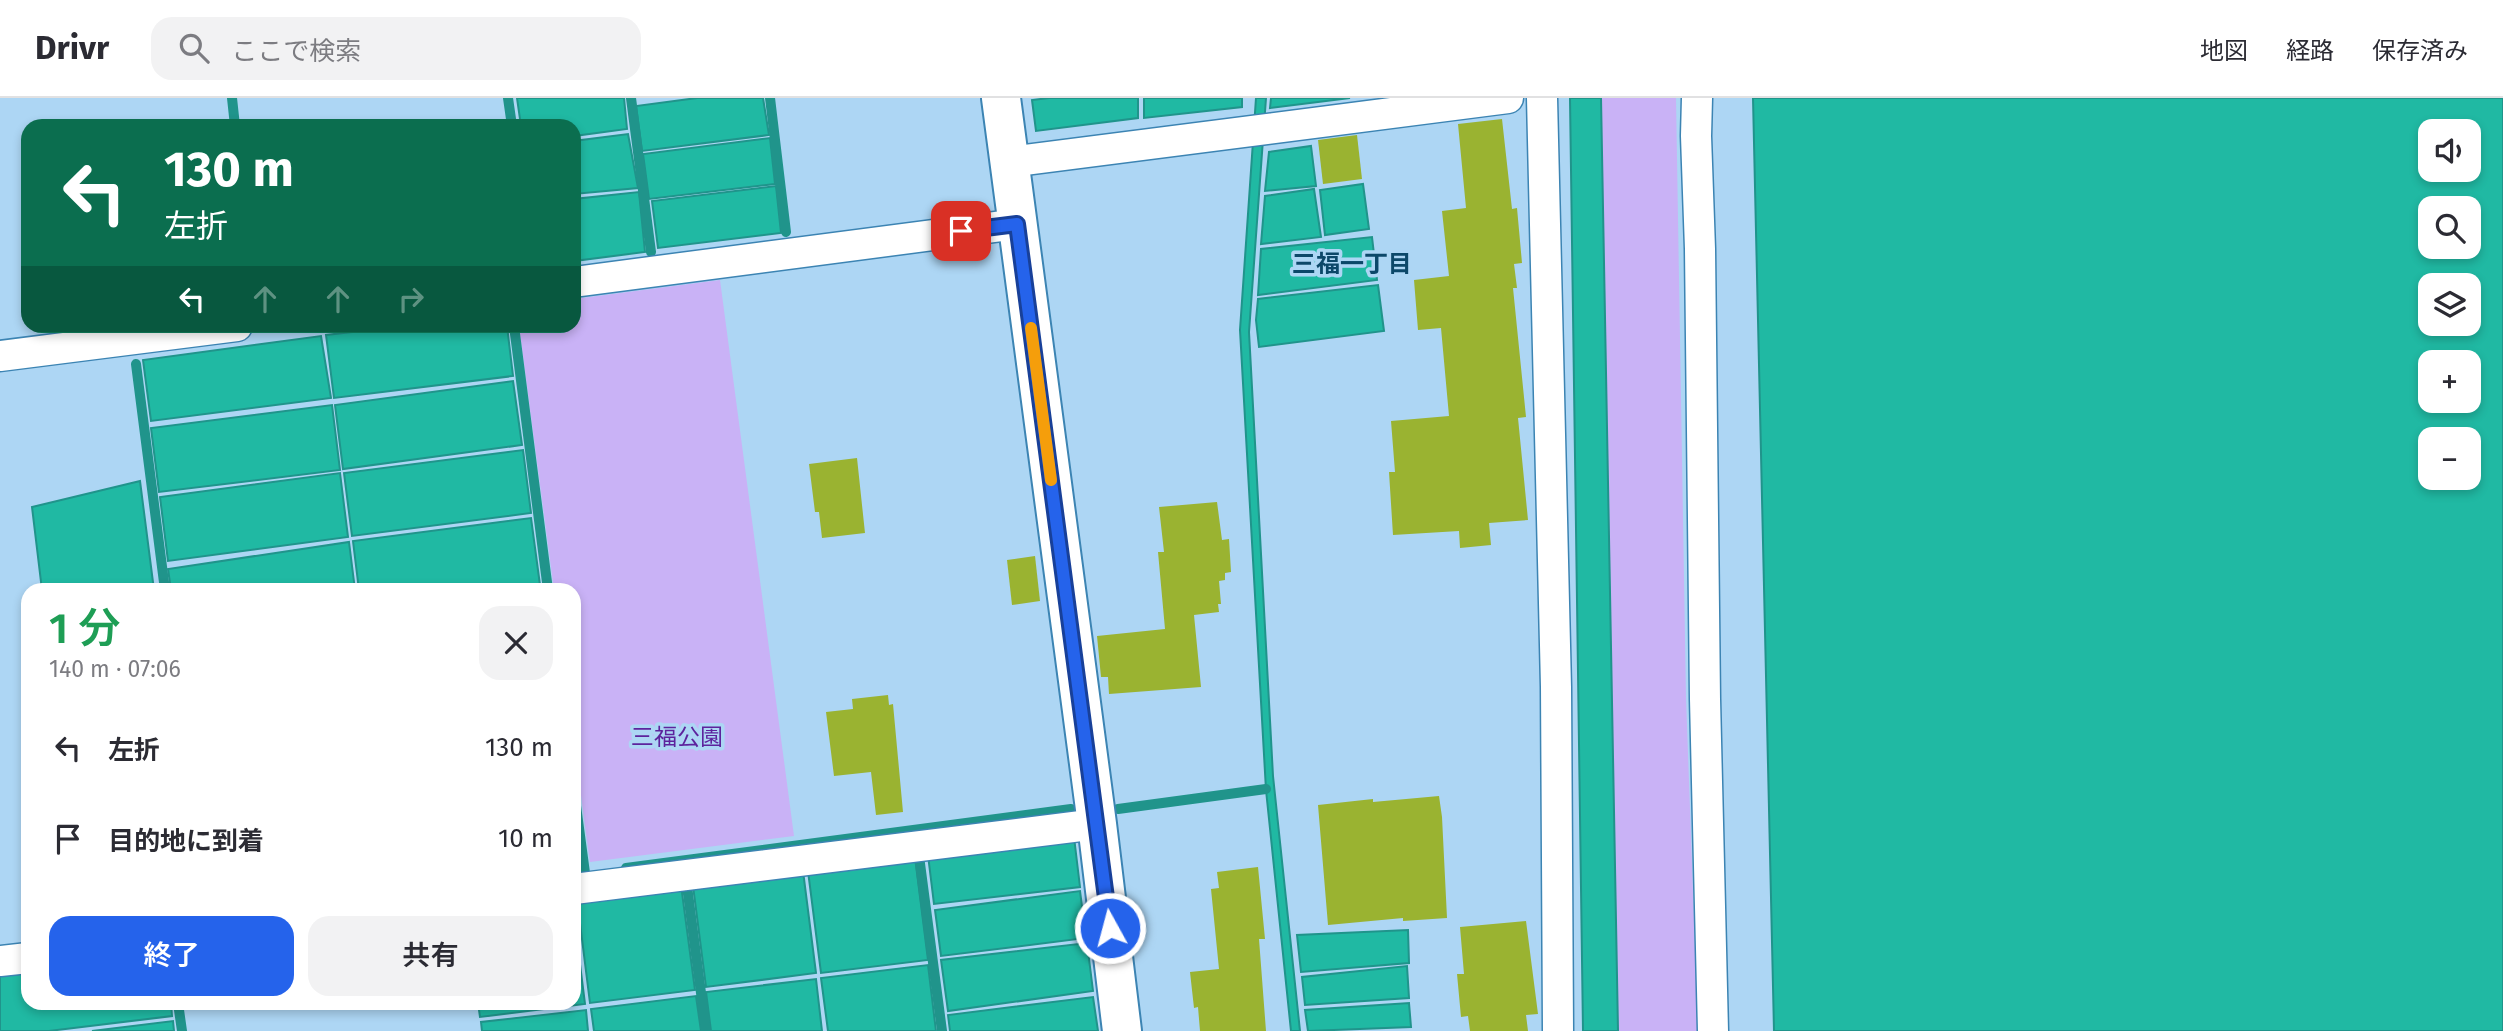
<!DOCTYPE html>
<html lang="ja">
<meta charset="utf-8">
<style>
body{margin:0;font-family:"Fira Sans","Noto Sans JP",sans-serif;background:#f2f2f3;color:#2b2b33;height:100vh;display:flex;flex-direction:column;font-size:26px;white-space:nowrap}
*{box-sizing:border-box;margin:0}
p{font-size:23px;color:#7c7c81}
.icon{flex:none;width:38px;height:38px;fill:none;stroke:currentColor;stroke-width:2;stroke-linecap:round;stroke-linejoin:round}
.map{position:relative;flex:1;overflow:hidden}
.panel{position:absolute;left:21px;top:485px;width:560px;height:427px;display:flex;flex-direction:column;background:#fff;border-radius:21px;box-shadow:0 4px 10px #0003}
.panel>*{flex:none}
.top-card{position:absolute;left:21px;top:21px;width:560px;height:214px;border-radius:21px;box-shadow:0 4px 10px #0003;background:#0b6e4f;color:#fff;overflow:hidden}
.buttons{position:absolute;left:2418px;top:21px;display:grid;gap:14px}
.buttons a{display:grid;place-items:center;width:63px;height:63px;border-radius:14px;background:#fff;box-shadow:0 4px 10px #0003;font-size:35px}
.pin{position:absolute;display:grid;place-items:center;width:60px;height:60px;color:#fff;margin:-30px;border-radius:14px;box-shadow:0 4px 10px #0006}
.me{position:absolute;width:77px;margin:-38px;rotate:353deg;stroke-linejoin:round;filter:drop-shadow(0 0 5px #0008)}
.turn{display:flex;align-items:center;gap:24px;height:147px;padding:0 28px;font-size:32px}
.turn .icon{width:91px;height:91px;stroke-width:2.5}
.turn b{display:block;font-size:49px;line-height:60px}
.lanes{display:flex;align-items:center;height:66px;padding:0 28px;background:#0003;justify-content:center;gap:35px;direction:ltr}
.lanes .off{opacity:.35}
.round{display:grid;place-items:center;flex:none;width:74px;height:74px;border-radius:21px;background:#f2f2f3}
.summary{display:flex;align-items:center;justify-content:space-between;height:119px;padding:0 28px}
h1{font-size:42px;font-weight:600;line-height:52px;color:#1e9e55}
.action{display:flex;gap:14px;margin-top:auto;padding:14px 28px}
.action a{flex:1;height:80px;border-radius:21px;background:#2563eb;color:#fff;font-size:28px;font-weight:600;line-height:80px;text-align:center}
.action a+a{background:#f2f2f3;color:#2b2b33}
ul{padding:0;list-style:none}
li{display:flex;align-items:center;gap:21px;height:91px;padding:0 28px}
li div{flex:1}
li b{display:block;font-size:26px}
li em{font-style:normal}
header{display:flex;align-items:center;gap:42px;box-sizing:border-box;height:98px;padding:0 35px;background:#fff;border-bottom:2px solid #e1e1e2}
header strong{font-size:33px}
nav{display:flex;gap:38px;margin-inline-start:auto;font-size:24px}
.search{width:490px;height:63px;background:#f2f2f3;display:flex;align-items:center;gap:18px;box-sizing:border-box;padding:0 24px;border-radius:21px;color:#7c7c81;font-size:26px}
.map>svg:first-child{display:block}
</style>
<header>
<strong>Drivr</strong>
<div class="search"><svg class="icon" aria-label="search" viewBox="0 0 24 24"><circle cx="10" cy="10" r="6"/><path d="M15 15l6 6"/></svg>ここで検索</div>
<nav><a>地図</a><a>経路</a><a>保存済み</a></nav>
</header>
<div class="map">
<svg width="2503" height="933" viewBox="0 0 2503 933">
<rect width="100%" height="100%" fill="#add6f4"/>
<g fill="#c9b2f6">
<path d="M 1601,0 L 1676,0 L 1686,600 L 1698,933 L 1618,933 Z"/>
<path d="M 720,182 L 794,738 L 590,764 L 574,645 L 574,492 L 554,492 L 519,228 L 574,228 L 574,201 Z"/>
</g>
<g fill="#20b9a3" stroke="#20948b" stroke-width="2" fill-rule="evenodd">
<path d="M 517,0 L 624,0 L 627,31 L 574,38 L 574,28 L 521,28 Z"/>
<path d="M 697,0 L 763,0 L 769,37 L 642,53 L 636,8 Z"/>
<path d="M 1049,0 L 1138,0 L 1138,20 L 1036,33 L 1032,2 Z"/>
<path d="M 1144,0 L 1242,0 L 1242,9 L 1144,20 Z"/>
<path d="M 1256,0 L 1266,0 L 1249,234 L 1273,678 L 1300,933 L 1291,933 L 1266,692 L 1240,232 Z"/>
<path d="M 1271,0 L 1350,0 L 1270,10 Z"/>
<path d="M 1570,0 L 1601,0 L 1618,933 L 1583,933 Z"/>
<path d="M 1753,0 L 2503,0 L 2503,933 L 1774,933 ZM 2431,33 L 2469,33 L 2469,72 L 2431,72 ZM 2431,110 L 2469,110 L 2469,149 L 2431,149 ZM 2431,187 L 2469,187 L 2469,226 L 2431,226 ZM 2431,264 L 2469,264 L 2469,303 L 2431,303 ZM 2431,341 L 2469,341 L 2469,380 L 2431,380 Z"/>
<path d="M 628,36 L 638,90 L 574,96 L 574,43 Z"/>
<path d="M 770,40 L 775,86 L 649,101 L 643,56 Z"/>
<path d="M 1311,48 L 1316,88 L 1265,93 L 1269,54 Z"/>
<path d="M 1363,86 L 1369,131 L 1325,137 L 1320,92 Z"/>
<path d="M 776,88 L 781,135 L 658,150 L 652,103 Z"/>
<path d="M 1314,91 L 1321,139 L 1261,146 L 1265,98 Z"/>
<path d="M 639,94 L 645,154 L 574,163 L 574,101 Z"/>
<path d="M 1372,139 L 1377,182 L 1258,197 L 1261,151 Z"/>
<path d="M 1378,187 L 1384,233 L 1259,249 L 1256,222 L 1258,201 Z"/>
<path d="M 405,228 L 507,228 L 513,278 L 334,300 L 326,237 Z"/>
<path d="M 321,238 L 331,300 L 151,323 L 143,262 Z"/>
<path d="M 513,283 L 522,347 L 343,371 L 335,307 Z"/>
<path d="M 332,307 L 340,372 L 159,394 L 151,330 Z"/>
<path d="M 523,352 L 531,415 L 352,438 L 344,375 Z"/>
<path d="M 340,375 L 348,439 L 168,463 L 160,399 Z"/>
<path d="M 140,383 L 154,492 L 42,492 L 32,409 Z"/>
<path d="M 531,420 L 540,487 L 506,492 L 359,492 L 353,443 Z"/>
<path d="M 349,444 L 355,492 L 171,492 L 168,471 Z"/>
<path d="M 1074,739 L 1080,789 L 934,806 L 928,757 Z"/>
<path d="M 915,759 L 928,862 L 821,875 L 808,773 Z"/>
<path d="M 803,773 L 816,875 L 706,889 L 693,788 Z"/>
<path d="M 681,787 L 695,892 L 590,905 L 577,801 Z"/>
<path d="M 1080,793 L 1086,840 L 941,858 L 935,812 Z"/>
<path d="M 574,819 L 585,906 L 480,919 L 478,905 L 574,905 Z"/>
<path d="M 1408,832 L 1409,865 L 1301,874 L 1297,837 Z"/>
<path d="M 1087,845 L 1093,893 L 948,913 L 941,862 Z"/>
<path d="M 928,867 L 936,933 L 828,933 L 821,880 Z"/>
<path d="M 1407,868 L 1409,900 L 1305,907 L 1302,879 Z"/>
<path d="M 28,873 L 28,905 L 171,905 L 172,918 L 49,933 L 0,933 L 0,877 Z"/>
<path d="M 816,881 L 822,933 L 711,933 L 706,894 Z"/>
<path d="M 696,898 L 701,933 L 594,933 L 591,911 Z"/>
<path d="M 1093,899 L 1098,933 L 950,933 L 948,917 Z"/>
<path d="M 1409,905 L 1411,929 L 1308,933 L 1305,912 Z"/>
<path d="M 586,912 L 588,933 L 482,933 L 481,924 Z"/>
<path d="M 173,923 L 174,933 L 92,933 Z"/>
</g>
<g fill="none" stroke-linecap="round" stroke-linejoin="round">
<g stroke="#20948b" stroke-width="10">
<path d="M 232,0 L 235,28"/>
<path d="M 508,0 L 512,28"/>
<path d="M 631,0 L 651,154"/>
<path d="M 770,0 L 786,134"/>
<path d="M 514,228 L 548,492"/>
<path d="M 136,266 L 165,492"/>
<path d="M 574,693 L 585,775"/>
<path d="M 1118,711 L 1266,691"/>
<path d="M 919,758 L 942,933"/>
<path d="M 626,770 L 1071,711"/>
<path d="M 687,788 L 706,933"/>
<path d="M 178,905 L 182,933"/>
</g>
</g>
<g fill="#9ab331">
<path d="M 1502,21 L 1512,111 L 1517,110 L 1522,165 L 1514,166 L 1517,190 L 1513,190 L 1526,319 L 1518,320 L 1528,422 L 1489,425 L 1491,447 L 1460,450 L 1459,433 L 1393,437 L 1389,374 L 1395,374 L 1391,323 L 1449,318 L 1441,230 L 1418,232 L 1414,182 L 1449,178 L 1442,113 L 1466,110 L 1458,26 Z"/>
<path d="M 1357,37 L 1362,81 L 1323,86 L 1318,42 Z"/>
<path d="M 857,360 L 865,435 L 822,440 L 819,414 L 815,414 L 809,366 Z"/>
<path d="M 1217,404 L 1222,442 L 1229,441 L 1231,474 L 1225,475 L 1225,482 L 1219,483 L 1221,506 L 1218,506 L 1219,514 L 1194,517 L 1201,589 L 1109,596 L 1108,579 L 1101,579 L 1097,538 L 1165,531 L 1158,454 L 1164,454 L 1159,409 Z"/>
<path d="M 1035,458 L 1040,503 L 1012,507 L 1007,462 Z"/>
<path d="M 888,597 L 889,607 L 893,606 L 903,714 L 876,717 L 871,674 L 834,678 L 826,614 L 853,611 L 852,601 Z"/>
<path d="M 1439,698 L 1442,719 L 1447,820 L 1403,823 L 1403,820 L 1328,827 L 1318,707 L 1373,701 L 1373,704 Z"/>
<path d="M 1258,769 L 1265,841 L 1259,841 L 1266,933 L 1200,933 L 1198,909 L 1194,910 L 1190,874 L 1219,871 L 1211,791 L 1219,790 L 1217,774 Z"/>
<path d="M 1526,823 L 1538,916 L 1526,917 L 1528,933 L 1470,933 L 1468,918 L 1461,919 L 1457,876 L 1464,876 L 1460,829 Z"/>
</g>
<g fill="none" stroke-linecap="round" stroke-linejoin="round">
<g stroke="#3c84b3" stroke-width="33">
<g id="street">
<path d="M 1542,0 L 1556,589 L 1558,933"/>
<path d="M 1697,0 L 1696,38 L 1700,151 L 1705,601 L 1713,933"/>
<path d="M 1009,64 L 1508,0"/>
<path d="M 574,184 L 1017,126"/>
<path d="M 0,258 L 237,228"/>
<path d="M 574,791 L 1097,726"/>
<path d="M 0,863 L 28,860"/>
</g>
</g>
<g stroke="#3c84b3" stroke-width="42">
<path id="secondary" d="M 1001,0 L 1097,726 L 1122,933"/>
</g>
<use href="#street" stroke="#fff" stroke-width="30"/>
<use href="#secondary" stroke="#fff" stroke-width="38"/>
</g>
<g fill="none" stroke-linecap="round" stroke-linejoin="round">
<g stroke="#184099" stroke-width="18">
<path id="route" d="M 961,133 L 1017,126 L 1110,830"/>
</g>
<use href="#route" stroke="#2563eb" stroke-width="12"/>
<path stroke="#f59e0b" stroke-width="12" d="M 1031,230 L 1051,382"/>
</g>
<g text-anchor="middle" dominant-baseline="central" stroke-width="7" stroke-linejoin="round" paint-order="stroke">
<g font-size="23" fill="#5d239d" stroke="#add6f4">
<text x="677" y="639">三福公園</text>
</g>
<g font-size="24" font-weight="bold" fill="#0c4869" stroke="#add6f4">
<text x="1352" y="166">三福一丁目</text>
</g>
</g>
</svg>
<div class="buttons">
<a><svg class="icon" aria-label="sound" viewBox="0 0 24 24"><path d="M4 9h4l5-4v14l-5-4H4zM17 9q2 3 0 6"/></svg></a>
<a><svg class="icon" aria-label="search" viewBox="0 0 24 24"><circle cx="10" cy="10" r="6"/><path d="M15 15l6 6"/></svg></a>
<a><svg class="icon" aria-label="layers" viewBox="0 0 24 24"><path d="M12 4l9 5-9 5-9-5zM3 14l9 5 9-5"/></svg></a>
<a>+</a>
<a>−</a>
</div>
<div class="pin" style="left:961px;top:133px;background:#d93025"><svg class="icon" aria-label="arrive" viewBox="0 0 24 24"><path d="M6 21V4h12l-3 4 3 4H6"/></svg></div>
<svg class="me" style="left:1110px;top:830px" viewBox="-20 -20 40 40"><circle r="17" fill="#2563eb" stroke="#fff" stroke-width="3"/><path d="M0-11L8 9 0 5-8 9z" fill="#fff"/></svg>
<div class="top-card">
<div class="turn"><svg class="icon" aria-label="left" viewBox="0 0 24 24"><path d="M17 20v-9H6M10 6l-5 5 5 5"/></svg><div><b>130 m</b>左折</div></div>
<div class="lanes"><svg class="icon" aria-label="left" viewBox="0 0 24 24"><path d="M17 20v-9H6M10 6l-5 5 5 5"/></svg><svg class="icon off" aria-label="ahead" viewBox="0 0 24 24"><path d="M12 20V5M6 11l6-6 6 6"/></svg><svg class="icon off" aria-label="ahead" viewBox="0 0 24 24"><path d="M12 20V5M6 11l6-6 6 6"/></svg><svg class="icon off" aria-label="right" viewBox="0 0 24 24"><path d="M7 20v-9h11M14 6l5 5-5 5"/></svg></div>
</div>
<section class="panel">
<div class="summary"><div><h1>1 分</h1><p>140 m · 07:06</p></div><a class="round"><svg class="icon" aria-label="close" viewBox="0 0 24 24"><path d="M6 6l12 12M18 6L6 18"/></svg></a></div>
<ul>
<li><svg class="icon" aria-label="left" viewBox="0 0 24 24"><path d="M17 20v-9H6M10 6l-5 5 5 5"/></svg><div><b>左折</b></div><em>130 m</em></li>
<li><svg class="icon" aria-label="arrive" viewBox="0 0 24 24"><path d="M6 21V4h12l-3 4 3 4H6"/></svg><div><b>目的地に到着</b></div><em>10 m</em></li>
</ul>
<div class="action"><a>終了</a><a>共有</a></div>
</section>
</div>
